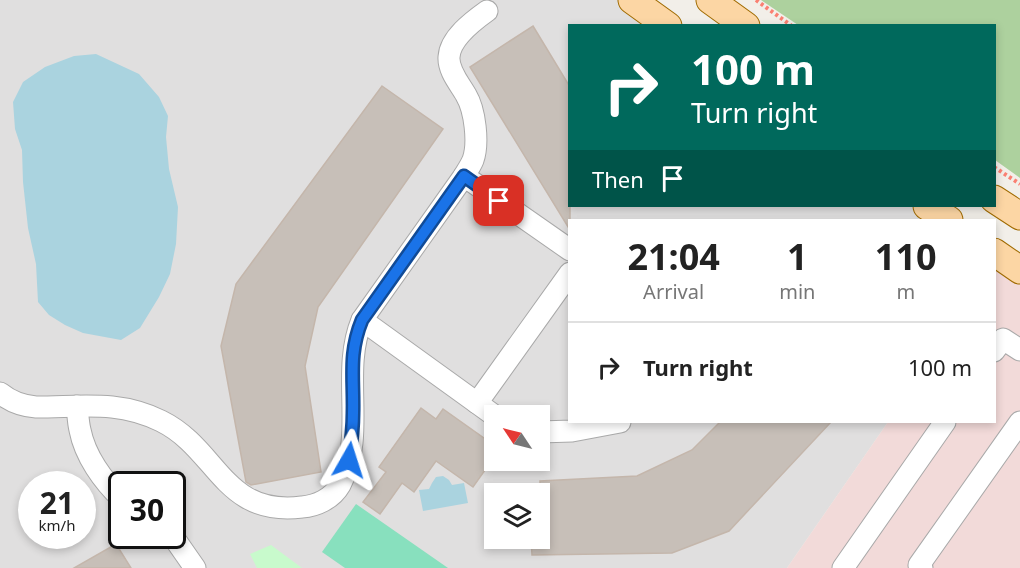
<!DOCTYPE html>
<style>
body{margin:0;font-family:"Noto Sans",sans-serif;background:#f6f6f6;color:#222;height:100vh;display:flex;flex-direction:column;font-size:22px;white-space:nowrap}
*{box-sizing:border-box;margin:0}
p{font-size:20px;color:#767676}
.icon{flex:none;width:33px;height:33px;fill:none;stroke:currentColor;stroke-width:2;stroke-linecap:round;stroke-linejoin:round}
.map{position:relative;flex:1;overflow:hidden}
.sheet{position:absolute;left:568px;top:219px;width:428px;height:204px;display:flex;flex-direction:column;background:#fff;border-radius:0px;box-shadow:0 3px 9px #0003}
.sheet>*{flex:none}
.banner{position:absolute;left:568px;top:24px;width:428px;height:183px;border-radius:0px;box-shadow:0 3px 9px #0003;background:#00695c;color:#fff;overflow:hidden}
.needle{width:39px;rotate:305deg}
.controls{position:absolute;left:484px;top:405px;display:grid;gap:12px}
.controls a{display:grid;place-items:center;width:66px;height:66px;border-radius:0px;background:#fff;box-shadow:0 3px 9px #0003;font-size:30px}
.speed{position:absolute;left:18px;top:471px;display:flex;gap:12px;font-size:30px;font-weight:700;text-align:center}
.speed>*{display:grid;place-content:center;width:78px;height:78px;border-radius:50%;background:#fff;box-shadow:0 3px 9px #0003;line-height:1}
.speed small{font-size:15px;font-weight:400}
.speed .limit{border:3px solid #111;border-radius:9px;background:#fff;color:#111}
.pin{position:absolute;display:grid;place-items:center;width:51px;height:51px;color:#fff;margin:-26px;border-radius:12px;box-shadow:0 3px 9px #0006}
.me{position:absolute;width:66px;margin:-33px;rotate:6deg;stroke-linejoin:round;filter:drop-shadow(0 0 4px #0008)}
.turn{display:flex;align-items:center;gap:21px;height:126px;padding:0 24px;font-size:27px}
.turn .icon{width:78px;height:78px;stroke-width:2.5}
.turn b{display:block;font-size:42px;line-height:51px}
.then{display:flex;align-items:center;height:57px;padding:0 24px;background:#0003;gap:12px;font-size:22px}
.eta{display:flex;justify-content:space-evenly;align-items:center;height:102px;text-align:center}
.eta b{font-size:36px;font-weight:700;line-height:42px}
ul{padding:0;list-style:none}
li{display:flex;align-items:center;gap:18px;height:90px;padding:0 24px;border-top:2px solid #e0e0e0}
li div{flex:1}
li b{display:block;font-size:22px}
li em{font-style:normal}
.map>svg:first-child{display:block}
</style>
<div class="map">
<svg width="1020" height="568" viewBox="0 0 1020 568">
<rect width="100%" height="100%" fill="#f2efe9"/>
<path fill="#e0dfdf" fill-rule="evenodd" d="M 0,0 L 632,0 L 668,25 L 570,26 L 570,206 L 927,206 L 949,220 L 570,220 L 570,422 L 888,422 L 787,568 L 0,568 ZM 495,416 L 540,416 L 540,460 L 495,460 ZM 32,484 L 82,484 L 82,536 L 32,536 ZM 122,484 L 172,484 L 172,536 L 122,536 ZM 495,494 L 540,494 L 540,538 L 495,538 Z"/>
<path fill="#f2dad9" d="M 995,267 L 1020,270 L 1020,568 L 787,568 L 888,422 L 994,422 Z"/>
<path fill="#add19e" d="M 761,0 L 1020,0 L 1020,178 L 995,160 L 994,26 L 798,25 Z"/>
<path fill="#c8facc" d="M 271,545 L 302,568 L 257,568 L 250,554 Z"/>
<path fill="#88e0be" d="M 356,504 L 448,568 L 345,568 L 322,552 Z"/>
<g fill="#aad3df">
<path d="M 96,54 L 139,74 L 159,97 L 168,116 L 166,137 L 169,169 L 178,207 L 176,244 L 170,274 L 159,297 L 140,328 L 121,340 L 83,333 L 65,325 L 49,315 L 38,302 L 36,264 L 28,228 L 23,182 L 22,150 L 15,129 L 13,102 L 23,82 L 45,67 L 74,56 Z"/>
<path d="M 443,476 L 449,480 L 452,485 L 464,483 L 468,503 L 423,511 L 419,490 L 429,489 L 432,483 L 436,477 Z"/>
</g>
<g fill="#c7bfb8" stroke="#c4b6ab" stroke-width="1.5">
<path d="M 533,26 L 570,87 L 570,230 L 470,67 Z"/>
<path d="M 382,86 L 443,129 L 318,307 L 305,366 L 321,472 L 251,485 L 246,482 L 221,346 L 236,284 Z"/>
<path d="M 421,408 L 436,419 L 443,409 L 495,446 L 495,456 L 473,487 L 436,461 L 414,492 L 402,483 L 380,514 L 363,502 L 386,472 L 379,467 Z"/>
<path d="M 720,422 L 831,422 L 729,531 L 672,553 L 532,555 L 531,538 L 540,538 L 540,481 L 637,476 L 692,450 Z"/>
<path d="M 116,544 L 131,568 L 74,568 Z"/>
</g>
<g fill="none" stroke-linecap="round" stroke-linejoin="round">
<g stroke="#a9a9a9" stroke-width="23">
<g id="minor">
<path d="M 464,176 C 467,171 471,165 473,160 C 479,143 475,110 466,95 C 460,84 448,71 449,57 C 450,38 473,21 487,11"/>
<path d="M 362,320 L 495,416"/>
<path d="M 994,351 L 1003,339 L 1020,350"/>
<path d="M 0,393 C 11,402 22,406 36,407 C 82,407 118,400 161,421 C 218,449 223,517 302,507 C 316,506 332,499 340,485 C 367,434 340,373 362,320 L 464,176 L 570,250"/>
<path d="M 477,403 L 570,273"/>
<path d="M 77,406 C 78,414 78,422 80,430 C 85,456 103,481 122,499"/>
<path d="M 540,432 L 572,431 L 620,422"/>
<path d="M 172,535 L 195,568"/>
<path d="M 843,568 L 945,422"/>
<path d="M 922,568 L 919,565 L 1020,422"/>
</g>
</g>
<g stroke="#a06b00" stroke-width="29">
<g id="major">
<path d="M 632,0 L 668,26"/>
<path d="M 710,0 L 746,26"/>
<path d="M 994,199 L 1020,216"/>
<path d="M 927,206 L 949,220"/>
<path d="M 994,252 L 1020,270"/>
</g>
</g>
<g stroke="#fa8072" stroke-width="4" stroke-dasharray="3 3" stroke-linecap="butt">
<path d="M 756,0 L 792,26"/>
<path d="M 994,167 L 1020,184"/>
</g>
<use href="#minor" stroke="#fff" stroke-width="21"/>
<use href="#major" stroke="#fcd6a4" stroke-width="27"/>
</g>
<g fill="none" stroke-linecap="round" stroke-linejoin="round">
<g stroke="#114b97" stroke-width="15">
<path id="route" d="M 349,460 C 351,445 353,429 353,413 C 354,379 348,354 362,320 L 464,176 L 499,201"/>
</g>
<use href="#route" stroke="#1a73e8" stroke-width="10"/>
</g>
</svg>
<div class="controls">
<a><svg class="needle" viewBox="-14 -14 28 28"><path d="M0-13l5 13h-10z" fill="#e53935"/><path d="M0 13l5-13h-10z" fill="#767676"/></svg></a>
<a><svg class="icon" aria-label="layers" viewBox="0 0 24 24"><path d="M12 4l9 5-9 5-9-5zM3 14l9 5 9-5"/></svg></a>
</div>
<div class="speed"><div>21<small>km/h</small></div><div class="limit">30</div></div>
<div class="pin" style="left:499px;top:201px;background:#d93025"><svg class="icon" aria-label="arrive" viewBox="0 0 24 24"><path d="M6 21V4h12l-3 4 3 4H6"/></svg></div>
<svg class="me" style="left:349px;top:460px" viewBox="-20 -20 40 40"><path d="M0-17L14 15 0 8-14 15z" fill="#1a73e8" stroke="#fff" stroke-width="4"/></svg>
<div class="banner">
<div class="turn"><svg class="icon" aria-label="right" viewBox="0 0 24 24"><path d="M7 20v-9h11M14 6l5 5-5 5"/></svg><div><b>100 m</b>Turn right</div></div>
<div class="then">Then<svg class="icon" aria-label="arrive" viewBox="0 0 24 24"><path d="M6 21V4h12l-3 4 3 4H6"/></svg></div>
</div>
<section class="sheet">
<div class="eta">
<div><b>21:04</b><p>Arrival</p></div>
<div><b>1</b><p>min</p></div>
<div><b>110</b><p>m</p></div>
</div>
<ul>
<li><svg class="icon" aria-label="right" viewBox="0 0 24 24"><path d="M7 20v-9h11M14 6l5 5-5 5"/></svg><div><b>Turn right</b></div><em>100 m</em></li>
</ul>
</section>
</div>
